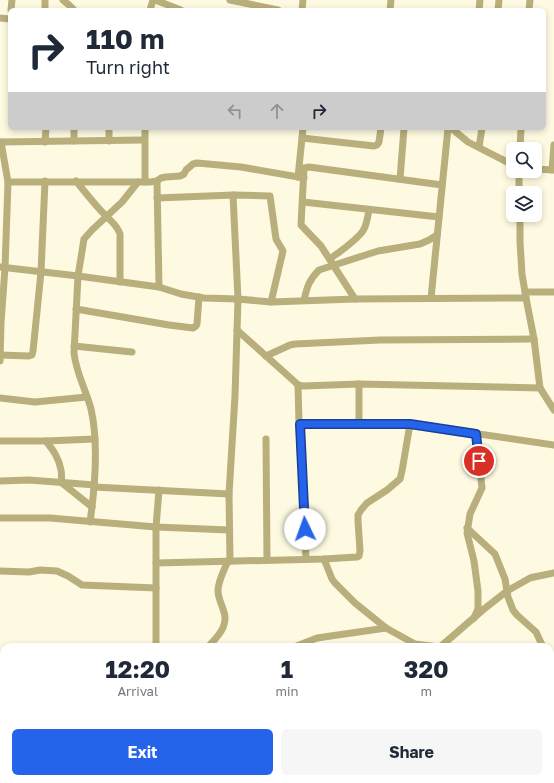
<!DOCTYPE html>
<style>
body{margin:0;font-family:"Golos Text",sans-serif;background:#f6f6f7;color:#1f2937;height:100vh;display:flex;flex-direction:column;font-size:15px;white-space:nowrap}
*{box-sizing:border-box;margin:0}
p{font-size:13px;color:#747a83}
.icon{flex:none;width:22px;height:22px;fill:none;stroke:currentColor;stroke-width:2;stroke-linecap:round;stroke-linejoin:round}
.map{position:relative;flex:1;overflow:hidden}
.panel{position:absolute;left:0px;top:643px;width:554px;height:140px;display:flex;flex-direction:column;background:#fff;border-radius:12px 12px 0 0;box-shadow:0 2px 6px #0003}
.panel>*{flex:none}
.guide{position:absolute;left:8px;top:8px;width:538px;height:122px;border-radius:6px;box-shadow:0 2px 6px #0003;background:#fff;color:#1f2937;overflow:hidden}
.controls{position:absolute;left:506px;top:142px;display:grid;gap:8px}
.controls a{display:grid;place-items:center;width:36px;height:36px;border-radius:6px;background:#fff;box-shadow:0 2px 6px #0003;font-size:20px}
.pin{position:absolute;display:grid;place-items:center;width:34px;height:34px;color:#fff;margin:-17px;border:2px solid #fff;border-radius:50%;box-shadow:0 1px 4px #0007}
.me{position:absolute;width:44px;margin:-22px;rotate:357deg;stroke-linejoin:round;filter:drop-shadow(0 0 3px #0008)}
.turn{display:flex;align-items:center;gap:14px;height:84px;padding:0 12px;font-size:18px}
.turn .icon{width:52px;height:52px;stroke-width:2.5}
.turn b{display:block;font-size:28px;line-height:34px}
.lanes{display:flex;align-items:center;height:38px;padding:0 12px;background:#0003;justify-content:center;gap:20px;direction:ltr}
.lanes .off{opacity:.35}
.eta{display:flex;justify-content:space-evenly;align-items:center;height:68px;text-align:center}
.eta b{font-size:24px;font-weight:700;line-height:28px}
.action{display:flex;gap:8px;margin-top:auto;padding:8px 12px}
.action a{flex:1;height:46px;border-radius:6px;background:#2563eb;color:#fff;font-size:16px;font-weight:700;line-height:46px;text-align:center}
.action a+a{background:#f6f6f7;color:#1f2937}
.map>svg:first-child{display:block}
</style>
<div class="map">
<svg width="554" height="783" viewBox="0 0 554 783">
<rect width="100%" height="100%" fill="#fefae1"/>
<g fill="none" stroke-linecap="round" stroke-linejoin="round">
<g stroke="#b9af7c" stroke-width="7">
<path d="M 45,0 L 45,10"/>
<path d="M 63,0 L 69,5 L 74,10"/>
<path d="M 155,0 L 181,10"/>
<path d="M 230,0 L 278,10"/>
<path d="M 11,10 L 12,0"/>
<path d="M 150,10 L 153,0"/>
<path d="M 302,10 L 303,0"/>
<path d="M 390,10 L 391,0"/>
<path d="M 479,10 L 480,0"/>
<path d="M 498,10 L 499,0"/>
<path d="M 529,10 L 530,0"/>
<path d="M 0,18 L 10,19"/>
<path d="M 451,128 L 468,142 L 513,165"/>
<path d="M 302,138 L 374,146 L 377,145 L 379,142 L 381,128"/>
<path d="M 74,141 L 74,128"/>
<path d="M 109,141 L 109,128"/>
<path d="M 0,142 L 144,140"/>
<path d="M 45,142 L 46,128"/>
<path d="M 479,147 L 482,128"/>
<path d="M 520,149 L 521,128"/>
<path d="M 535,169 L 554,170"/>
<path d="M 552,170 L 554,145"/>
<path d="M 519,171 L 519,193"/>
<path d="M 298,177 L 303,128"/>
<path d="M 400,179 L 404,128"/>
<path d="M 76,181 C 86,193 95,205 106,216 C 112,222 117,225 120,234 L 120,282"/>
<path d="M 157,181 L 159,287"/>
<path d="M 8,182 L 150,182 L 157,181 L 161,178 L 166,177 L 180,176 L 184,174 L 186,170 L 193,164 L 197,163 L 241,167 L 304,178"/>
<path d="M 145,182 L 145,128"/>
<path d="M 157,198 L 233,195 L 270,196 L 276,239 L 283,251 L 271,302"/>
<path d="M 303,202 L 439,217"/>
<path d="M 520,215 L 520,242 L 522,274 L 526,298 L 534,339 L 540,388 L 554,410"/>
<path d="M 330,259 C 339,252 359,239 364,229 C 367,223 368,215 369,210"/>
<path d="M 0,267 L 78,276 L 159,287 L 181,294 L 204,298 L 238,299 L 271,302 L 355,299 L 526,298"/>
<path d="M 525,292 L 554,292"/>
<path d="M 431,298 L 448,128"/>
<path d="M 355,299 L 321,246 L 301,225 L 304,168 L 309,167 L 442,185"/>
<path d="M 304,300 C 307,287 309,280 319,270 L 378,251 L 420,244 L 429,240 L 437,235"/>
<path d="M 76,309 L 169,325 L 193,328 L 196,326 L 197,324 L 199,297"/>
<path d="M 237,330 L 295,382 L 298,385 L 303,386 L 359,384 L 540,388"/>
<path d="M 74,346 L 132,352"/>
<path d="M 0,355 L 29,356 L 32,355 L 33,351 L 41,272 L 45,181"/>
<path d="M 266,356 L 290,345 L 295,344 L 380,340 L 534,339"/>
<path d="M 0,361 L 1,323 L 5,268 L 8,182 L 1,142"/>
<path d="M 298,385 L 299,424 L 306,559"/>
<path d="M 0,398 L 35,402 L 87,397"/>
<path d="M 299,424 L 410,424 L 554,445"/>
<path d="M 359,424 L 359,384"/>
<path d="M 266,439 L 267,560"/>
<path d="M 0,441 L 46,441 L 95,439"/>
<path d="M 46,441 C 53,450 59,458 61,470 C 62,474 61,478 62,483 L 92,507"/>
<path d="M 0,481 L 29,480 L 95,485"/>
<path d="M 94,487 L 229,494"/>
<path d="M 0,518 L 50,518 L 156,527 L 229,530"/>
<path d="M 90,522 C 95,487 99,444 91,409 C 86,390 76,373 74,353 L 78,276 L 84,239 L 92,230 L 122,202 L 138,182"/>
<path d="M 467,528 L 495,554 L 505,579 L 508,597 L 513,610 L 517,615 L 536,632 L 543,647"/>
<path d="M 324,559 L 332,579 L 335,583 L 355,603 L 386,628 L 415,644 L 439,647"/>
<path d="M 230,561 L 229,494 L 235,396 L 238,299 L 233,195"/>
<path d="M 156,563 L 324,559 L 357,557 L 359,556 L 360,551 L 358,521 L 358,515 L 361,510 L 367,503 L 387,490 L 400,479 L 402,471 L 410,424"/>
<path d="M 0,571 L 29,572 L 40,570 L 57,571 L 68,576 L 82,585 L 156,588"/>
<path d="M 474,618 L 478,609 L 478,591 L 474,561 L 467,533 L 470,514 L 482,488 L 476,434"/>
<path d="M 156,647 L 156,527 L 159,490"/>
<path d="M 208,647 C 218,636 230,625 223,609 C 221,603 218,597 218,591 C 218,581 224,570 228,561"/>
<path d="M 294,647 L 317,638 L 386,628"/>
<path d="M 440,647 L 484,609 L 507,591 L 530,578 L 534,577 L 554,573"/>
<path d="M 550,663 L 554,671"/>
<path d="M 550,702 L 554,702"/>
<path d="M 355,779 L 359,783"/>
<path d="M 543,779 L 547,783"/>
<path d="M 111,783 L 113,779"/>
</g>
<g stroke="#807015" stroke-width="10">
<path d="M 0,749 L 4,751"/>
<path d="M 0,758 L 4,760"/>
<path d="M 39,779 L 46,783"/>
<path d="M 57,779 L 64,783"/>
</g>
</g>
<g fill="none" stroke-linecap="round" stroke-linejoin="round">
<g stroke="#184099" stroke-width="10">
<path id="route" d="M 305,529 L 300,424 L 410,424 L 476,434 L 479,461"/>
</g>
<use href="#route" stroke="#2563eb" stroke-width="7"/>
</g>
</svg>
<div class="controls">
<a><svg class="icon" aria-label="search" viewBox="0 0 24 24"><circle cx="10" cy="10" r="6"/><path d="M15 15l6 6"/></svg></a>
<a><svg class="icon" aria-label="layers" viewBox="0 0 24 24"><path d="M12 4l9 5-9 5-9-5zM3 14l9 5 9-5"/></svg></a>
</div>
<div class="pin" style="left:479px;top:461px;background:#d93025"><svg class="icon" aria-label="arrive" viewBox="0 0 24 24"><path d="M6 21V4h12l-3 4 3 4H6"/></svg></div>
<svg class="me" style="left:305px;top:529px" viewBox="-20 -20 40 40"><circle r="19" fill="#fff"/><path d="M0-13L10 11 0 6-10 11z" fill="#2563eb"/></svg>
<div class="guide">
<div class="turn"><svg class="icon" aria-label="right" viewBox="0 0 24 24"><path d="M7 20v-9h11M14 6l5 5-5 5"/></svg><div><b>110 m</b>Turn right</div></div>
<div class="lanes"><svg class="icon off" aria-label="left" viewBox="0 0 24 24"><path d="M17 20v-9H6M10 6l-5 5 5 5"/></svg><svg class="icon off" aria-label="ahead" viewBox="0 0 24 24"><path d="M12 20V5M6 11l6-6 6 6"/></svg><svg class="icon" aria-label="right" viewBox="0 0 24 24"><path d="M7 20v-9h11M14 6l5 5-5 5"/></svg></div>
</div>
<section class="panel">
<div class="eta">
<div><b>12:20</b><p>Arrival</p></div>
<div><b>1</b><p>min</p></div>
<div><b>320</b><p>m</p></div>
</div>
<div class="action"><a>Exit</a><a>Share</a></div>
</section>
</div>
